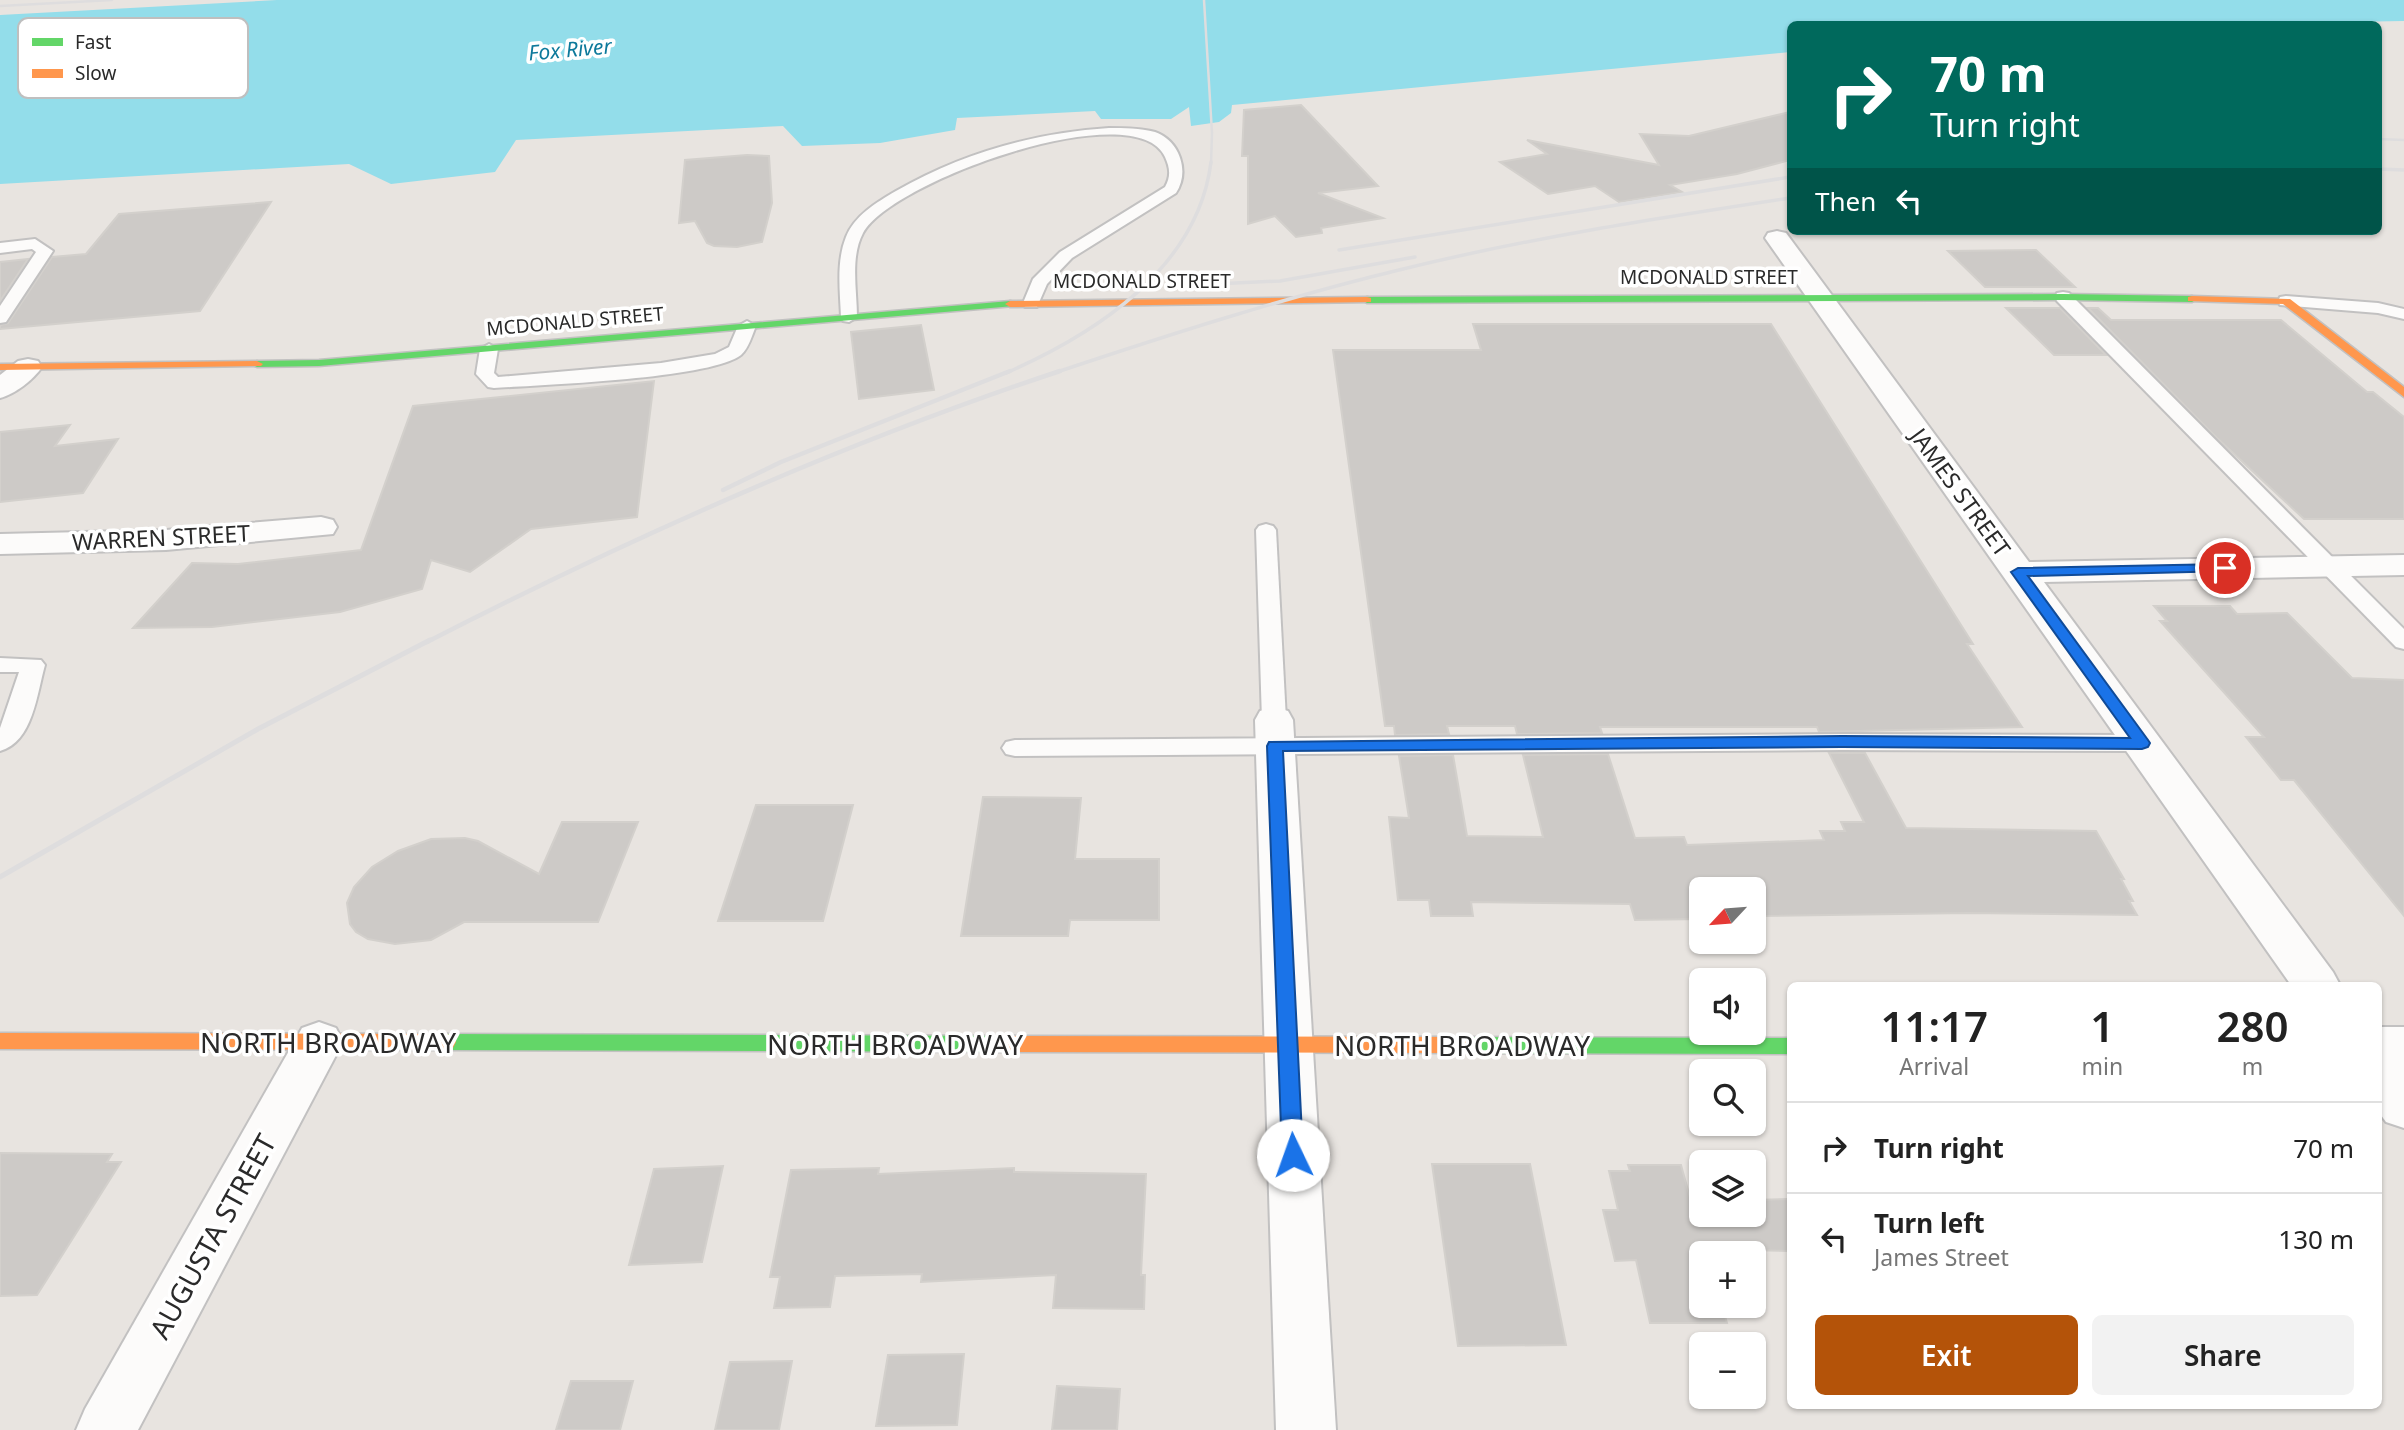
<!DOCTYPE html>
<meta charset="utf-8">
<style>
body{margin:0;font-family:"Noto Sans",sans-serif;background:#f2f2f2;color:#222;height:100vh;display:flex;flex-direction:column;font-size:26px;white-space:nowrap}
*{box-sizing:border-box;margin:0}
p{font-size:23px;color:#767676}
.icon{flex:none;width:38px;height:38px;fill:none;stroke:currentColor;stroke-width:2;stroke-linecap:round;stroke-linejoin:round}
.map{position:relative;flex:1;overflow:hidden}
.details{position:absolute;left:1787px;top:982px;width:595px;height:427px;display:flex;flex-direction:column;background:#fff;border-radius:10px;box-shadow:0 2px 5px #0004}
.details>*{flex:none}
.hud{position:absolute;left:1787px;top:21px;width:595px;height:214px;border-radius:10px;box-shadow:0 2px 5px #0004;background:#00695c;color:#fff;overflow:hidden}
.needle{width:46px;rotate:244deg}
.controls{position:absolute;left:1689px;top:877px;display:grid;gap:14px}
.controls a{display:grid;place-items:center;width:77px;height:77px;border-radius:10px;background:#fff;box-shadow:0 2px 5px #0004;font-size:35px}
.pin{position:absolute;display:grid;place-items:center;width:60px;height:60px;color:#fff;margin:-30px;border:4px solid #fff;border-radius:50%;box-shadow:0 2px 7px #0007}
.me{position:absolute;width:77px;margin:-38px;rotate:357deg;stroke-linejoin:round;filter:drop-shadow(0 0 5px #0008)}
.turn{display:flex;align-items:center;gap:24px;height:147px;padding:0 28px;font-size:32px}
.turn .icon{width:91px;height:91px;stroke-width:2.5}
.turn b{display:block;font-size:49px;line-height:60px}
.then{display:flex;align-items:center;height:66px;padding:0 28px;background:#0003;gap:14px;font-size:26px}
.eta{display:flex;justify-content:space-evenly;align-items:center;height:119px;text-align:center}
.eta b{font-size:42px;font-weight:600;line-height:49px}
.primary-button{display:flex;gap:14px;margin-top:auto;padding:14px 28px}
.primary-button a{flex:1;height:80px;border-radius:10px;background:#b45309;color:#fff;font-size:28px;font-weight:600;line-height:80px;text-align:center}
.primary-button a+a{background:#f2f2f2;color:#222}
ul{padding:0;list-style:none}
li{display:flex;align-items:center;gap:21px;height:91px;padding:0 28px;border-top:2px solid #e0e0e0}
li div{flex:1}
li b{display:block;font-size:26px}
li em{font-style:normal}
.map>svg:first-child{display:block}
</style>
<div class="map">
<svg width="2404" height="1430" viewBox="0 0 2404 1430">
<rect width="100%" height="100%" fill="#e8e4e0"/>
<path fill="#93ddea" d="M 277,0 L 2404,0 L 2404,21 L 2223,24 L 1790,24 L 1790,52 L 1232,105 L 1231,113 L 1219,122 L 1191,126 L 1189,107 L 1171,119 L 1101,119 L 1095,111 L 957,118 L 955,130 L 880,143 L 802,146 L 783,126 L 516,140 L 495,172 L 391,184 L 349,164 L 0,184 L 0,15 Z"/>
<g fill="#cdcac7" stroke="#d3d0cc" stroke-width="2">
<path d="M 1301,105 L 1378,186 L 1318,193 L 1383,218 L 1321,228 L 1322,233 L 1296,237 L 1275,216 L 1248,224 L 1248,156 L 1242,156 L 1244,110 Z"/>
<path d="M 1790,112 L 1790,160 L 1737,174 L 1670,185 L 1682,192 L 1619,202 L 1595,186 L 1548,194 L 1500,162 L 1547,154 L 1527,140 L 1659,165 L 1640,134 L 1689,136 Z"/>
<path d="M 747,155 L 769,156 L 772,203 L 762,242 L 737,247 L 714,246 L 707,243 L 695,221 L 679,223 L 685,160 Z"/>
<path d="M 271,202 L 200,311 L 0,329 L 0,325 L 8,323 L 52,257 L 86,254 L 119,214 Z"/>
<path d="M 2036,250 L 2075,287 L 1985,287 L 1948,251 Z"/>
<path d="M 28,259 L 0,301 L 0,262 Z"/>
<path d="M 2006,308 L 2060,308 L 2106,355 L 2054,355 Z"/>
<path d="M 2088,308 L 2098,308 L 2111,320 L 2281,320 L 2367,392 L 2373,392 L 2404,417 L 2404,519 L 2304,519 L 2217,438 Z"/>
<path d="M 1473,324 L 1771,324 L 1973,644 L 1967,644 L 2022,727 L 1819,732 L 1817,727 L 1600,727 L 1602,733 L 1517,734 L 1515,726 L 1447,726 L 1449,734 L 1395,735 L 1394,726 L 1385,726 L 1333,350 L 1481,350 Z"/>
<path d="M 921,325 L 934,390 L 859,399 L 851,332 Z"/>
<path d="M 654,381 L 637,517 L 531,529 L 470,572 L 431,560 L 422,589 L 340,612 L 212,627 L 133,628 L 192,563 L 238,564 L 361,550 L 413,406 Z"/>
<path d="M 70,425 L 55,446 L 118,439 L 83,493 L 0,502 L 0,432 Z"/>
<path d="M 2154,606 L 2230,606 L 2237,614 L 2287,613 L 2352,678 L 2404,680 L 2404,916 L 2294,780 L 2281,780 L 2246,737 L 2264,737 L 2160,621 L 2167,621 Z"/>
<path d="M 1829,753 L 1865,753 L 1906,828 L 2096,831 L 2124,879 L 2121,879 L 2133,901 L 2129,901 L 2137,915 L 1968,913 L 1754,916 L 1754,889 L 1701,889 L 1701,919 L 1635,920 L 1630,904 L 1471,902 L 1473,916 L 1431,916 L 1429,900 L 1398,900 L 1389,817 L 1409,818 L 1399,756 L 1453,755 L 1467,836 L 1543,837 L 1523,755 L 1608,754 L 1635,838 L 1684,837 L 1687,845 L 1824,840 L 1820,831 L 1845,831 L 1841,822 L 1864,822 Z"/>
<path d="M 983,797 L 1081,798 L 1075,859 L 1159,859 L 1159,920 L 1070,920 L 1068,936 L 961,936 Z"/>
<path d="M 756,805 L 853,805 L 823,921 L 718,921 Z"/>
<path d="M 562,822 L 638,822 L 598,922 L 464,922 L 431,940 L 395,944 L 368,939 L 356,932 L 350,924 L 347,903 L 354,887 L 372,867 L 398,851 L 431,839 L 465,838 L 478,841 L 539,874 Z"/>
<path d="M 0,1153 L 112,1154 L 107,1162 L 121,1162 L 37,1295 L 0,1296 Z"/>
<path d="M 1432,1164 L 1530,1164 L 1566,1345 L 1458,1346 Z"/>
<path d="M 1628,1165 L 1681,1165 L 1691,1201 L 1701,1201 L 1701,1214 L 1754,1214 L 1754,1200 L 1790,1199 L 1790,1251 L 1705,1249 L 1706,1253 L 1701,1253 L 1701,1306 L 1722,1306 L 1727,1323 L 1650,1323 L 1636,1260 L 1615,1261 L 1603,1210 L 1618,1210 L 1609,1171 L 1630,1171 Z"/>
<path d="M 723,1166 L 702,1262 L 629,1265 L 654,1169 Z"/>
<path d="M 879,1168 L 878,1174 L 1014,1168 L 1014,1172 L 1146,1174 L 1141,1275 L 1145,1275 L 1144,1309 L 1053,1308 L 1056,1275 L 921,1282 L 922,1274 L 835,1276 L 830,1307 L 774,1308 L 780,1277 L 770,1277 L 791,1170 Z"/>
<path d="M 964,1354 L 957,1425 L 876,1426 L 888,1355 Z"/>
<path d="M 792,1361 L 779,1430 L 715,1430 L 730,1362 Z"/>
<path d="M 571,1381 L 633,1381 L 620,1430 L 556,1430 Z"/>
<path d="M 1057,1386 L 1120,1389 L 1117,1430 L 1052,1430 Z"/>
</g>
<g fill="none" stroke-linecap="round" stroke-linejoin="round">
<g stroke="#c2c1c1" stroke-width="4">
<g id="lane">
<path d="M 1109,128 C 1124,128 1140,128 1155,132 C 1180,141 1190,172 1176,193 L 1072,258 L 1047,284 L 1037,307 L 1025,307 L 1023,303 L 1033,279 L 1060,252 L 1165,187 C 1171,176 1170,168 1165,157 C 1136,93 891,181 863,233 C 850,257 857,291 857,317 L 849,322 L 843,321 L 841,317 C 840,291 836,262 846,237 C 854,216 877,202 896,191 C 962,153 1033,133 1109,128 Z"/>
<path d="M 35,239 L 53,251 L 6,322 L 0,323 L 0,306 L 36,252 L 32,249 L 0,253 L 0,243 Z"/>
<path d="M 2063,292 L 2069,293 L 2404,629 L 2404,649 L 2396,647 L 2057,301 L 2055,297 L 2057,293 Z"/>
<path d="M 2286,296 L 2378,303 L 2404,309 L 2404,319 L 2378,313 L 2280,305 L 2278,301 L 2280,297 Z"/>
<path d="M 747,321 L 756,326 C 752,335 749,348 741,355 C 710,379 540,385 494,388 L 488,387 L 476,374 L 480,349 L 489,344 L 498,349 L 494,373 L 498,377 L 661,363 L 715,354 L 729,347 L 738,326 Z"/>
<path d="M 1266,524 L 1273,526 L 1276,530 L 1286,720 L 1283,726 L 1274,728 L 1265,726 L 1262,720 L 1256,530 L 1259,526 Z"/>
<path d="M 0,658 L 41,660 L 45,665 C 37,693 33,742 0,751 L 0,728 L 19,672 L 0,672 Z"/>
<path d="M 1842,734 L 2142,735 L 2151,737 L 2155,743 L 2151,749 L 2142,751 L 1842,750 L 1015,756 L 1006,754 L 1002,748 L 1006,742 L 1015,740 Z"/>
</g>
</g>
<g stroke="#c2c1c1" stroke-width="4">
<g id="street">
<path d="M 1777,231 L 1786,233 L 2029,562 L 2404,555 L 2404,575 L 2044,582 L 2333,972 L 2340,985 L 2291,985 L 1765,238 L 1768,233 Z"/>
<path d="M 28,359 L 38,361 L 42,367 C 33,380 15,394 0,398 L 0,375 L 18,361 Z"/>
<path d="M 321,517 L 333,520 L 337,527 L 333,534 L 166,550 L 0,554 L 0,534 L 166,530 Z"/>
<path d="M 1274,707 L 1288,711 L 1293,720 L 1336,1430 L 1276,1430 L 1255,720 L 1260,711 Z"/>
<path d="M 319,1022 L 336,1028 L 343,1042 L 138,1430 L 76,1430 L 85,1409 L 302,1028 Z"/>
<path d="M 2378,1027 L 2404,1027 L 2404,1128 L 2386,1122 L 2378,1111 Z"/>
</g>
</g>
<g stroke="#c2c1c1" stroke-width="3">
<g id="fast">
<path d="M 2063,294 L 2192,296 L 2197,299 L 2192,302 L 2063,300 L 1367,303 L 1362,300 L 1367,297 Z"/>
<path d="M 1010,301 L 1014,302 L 1014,306 L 319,366 L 257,367 L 251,364 L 257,361 L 319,360 Z"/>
<path d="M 446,1034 L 1014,1036 L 1021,1038 L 1024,1044 L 1021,1050 L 1014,1052 L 446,1050 L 439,1048 L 436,1042 L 439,1036 Z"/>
<path d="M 1460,1037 L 1790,1038 L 1790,1054 L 1460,1053 L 1453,1051 L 1450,1045 L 1453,1039 Z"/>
</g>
</g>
<g stroke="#c2c1c1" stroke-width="3">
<g id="slow">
<path d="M 2192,296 L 2290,299 L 2404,387 L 2404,397 L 2283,304 L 2188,301 L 2188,297 Z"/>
<path d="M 1367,297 L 1371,298 L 1371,302 L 1010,307 L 1005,304 L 1010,301 Z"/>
<path d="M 257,361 L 263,364 L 261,366 L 0,370 L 0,364 Z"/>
<path d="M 0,1033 L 446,1034 L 453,1036 L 456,1042 L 453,1048 L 446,1050 L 0,1049 Z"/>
<path d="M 1014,1036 L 1460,1037 L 1467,1039 L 1470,1045 L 1467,1051 L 1460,1053 L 1014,1052 L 1007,1050 L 1004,1044 L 1007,1038 Z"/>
</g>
</g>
<use href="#lane" fill="#fcfbfa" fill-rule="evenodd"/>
<use href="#street" fill="#fcfbfa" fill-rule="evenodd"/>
<use href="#fast" fill="#63d668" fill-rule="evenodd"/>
<use href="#slow" fill="#ff974d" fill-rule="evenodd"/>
<g stroke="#deddde" stroke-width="2.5">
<path d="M 1204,0 L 1212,133 L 1211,164"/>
<path d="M 0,6 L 112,0"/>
<path d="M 2378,139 L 2404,140"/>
</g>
<g stroke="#deddde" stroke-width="3.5">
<path d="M 2378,169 L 2404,170"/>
<path d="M 1339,250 L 1790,177"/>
<path d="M 1172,286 L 1280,281 L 1415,257"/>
<path d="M 1006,373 C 1095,334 1198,268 1211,162"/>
<path d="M 1054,373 C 1168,335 1283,298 1399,270 C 1528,238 1659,218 1790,198"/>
</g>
<g stroke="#deddde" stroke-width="4.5">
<path d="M 723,490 L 781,462 L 1010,371"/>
<path d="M 427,642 C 630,538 843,443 1060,371"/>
</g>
<path stroke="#deddde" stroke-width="5" d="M 0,877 L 258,729 L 430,640"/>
</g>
<path fill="#1a73e8" stroke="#114b97" stroke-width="2" d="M 2225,564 L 2232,568 L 2230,571 L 2028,576 L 2148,740 L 2150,743 L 2148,747 L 2142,749 L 1842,747 L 1283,751 L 1303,1155 L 1300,1161 L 1293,1164 L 1285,1161 L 1282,1155 L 1267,746 L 1269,742 L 1842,736 L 2130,738 L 2011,572 L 2018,568 Z"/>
<g text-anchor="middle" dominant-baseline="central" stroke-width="7" stroke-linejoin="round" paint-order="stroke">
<g font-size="19" fill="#2a2a2a" stroke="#fff">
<text x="1709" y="277">MCDONALD STREET</text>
<text x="1142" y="281">MCDONALD STREET</text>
<text transform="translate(575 321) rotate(-5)">MCDONALD STREET</text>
</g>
<g font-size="21" font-style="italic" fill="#0d799b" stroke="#fff">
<text transform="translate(570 49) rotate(-5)">Fox River</text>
</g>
<g font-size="23" fill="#2a2a2a" stroke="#fff">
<text transform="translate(1961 492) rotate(54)">JAMES STREET</text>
<text transform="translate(161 537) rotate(-3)">WARREN STREET</text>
</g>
<g font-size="28" fill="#2a2a2a" stroke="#fff">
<text x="328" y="1042">NORTH BROADWAY</text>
<text x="895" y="1044">NORTH BROADWAY</text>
<text x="1462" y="1045">NORTH BROADWAY</text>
<text transform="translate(212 1236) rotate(-61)">AUGUSTA STREET</text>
</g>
</g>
<rect x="18" y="18" width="230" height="80" rx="10" fill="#fff" stroke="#bfbfbf" stroke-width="2"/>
<rect x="32" y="38" width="31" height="8" fill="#63d668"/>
<rect x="32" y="69" width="31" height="9" fill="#ff974d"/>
<g font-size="19" fill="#2a2a2a">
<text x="75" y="49">Fast</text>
<text x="75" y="80">Slow</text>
</g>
</svg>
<div class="controls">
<a><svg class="needle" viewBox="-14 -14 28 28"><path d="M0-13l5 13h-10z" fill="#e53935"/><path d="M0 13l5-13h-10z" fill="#767676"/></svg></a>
<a><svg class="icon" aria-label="sound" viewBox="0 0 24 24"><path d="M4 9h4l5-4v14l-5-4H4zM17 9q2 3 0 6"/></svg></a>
<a><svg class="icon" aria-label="search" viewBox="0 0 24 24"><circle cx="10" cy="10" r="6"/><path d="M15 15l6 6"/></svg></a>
<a><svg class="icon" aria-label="layers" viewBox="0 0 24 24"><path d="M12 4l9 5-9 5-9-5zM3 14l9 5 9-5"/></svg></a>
<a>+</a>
<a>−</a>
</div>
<div class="pin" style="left:2225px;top:568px;background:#d93025"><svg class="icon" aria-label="arrive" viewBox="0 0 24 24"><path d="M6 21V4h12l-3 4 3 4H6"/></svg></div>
<svg class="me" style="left:1293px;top:1155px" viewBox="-20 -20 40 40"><circle r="19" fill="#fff"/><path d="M0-13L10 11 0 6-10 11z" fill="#1a73e8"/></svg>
<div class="hud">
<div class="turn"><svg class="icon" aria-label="right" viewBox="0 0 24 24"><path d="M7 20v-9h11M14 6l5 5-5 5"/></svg><div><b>70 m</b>Turn right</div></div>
<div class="then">Then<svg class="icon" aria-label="left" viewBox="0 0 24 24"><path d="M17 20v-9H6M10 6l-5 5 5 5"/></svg></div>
</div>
<section class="details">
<div class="eta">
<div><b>11:17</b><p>Arrival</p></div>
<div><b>1</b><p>min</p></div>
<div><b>280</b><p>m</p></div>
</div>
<ul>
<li><svg class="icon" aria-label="right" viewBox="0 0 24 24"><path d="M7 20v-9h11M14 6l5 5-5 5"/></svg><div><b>Turn right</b></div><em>70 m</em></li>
<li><svg class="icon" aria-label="left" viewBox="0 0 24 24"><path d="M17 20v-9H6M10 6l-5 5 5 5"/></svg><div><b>Turn left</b><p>James Street</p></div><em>130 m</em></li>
</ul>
<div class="primary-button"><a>Exit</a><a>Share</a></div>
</section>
</div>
